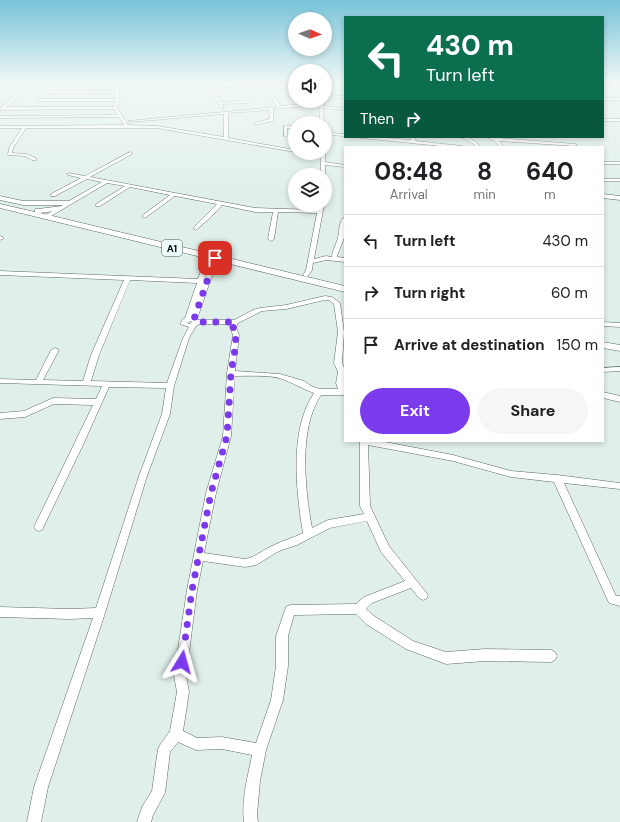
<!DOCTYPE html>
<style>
body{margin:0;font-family:"DM Sans",sans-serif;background:#f6f6f6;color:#202124;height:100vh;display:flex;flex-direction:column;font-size:15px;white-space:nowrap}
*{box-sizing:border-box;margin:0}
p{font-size:13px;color:#757577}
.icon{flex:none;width:22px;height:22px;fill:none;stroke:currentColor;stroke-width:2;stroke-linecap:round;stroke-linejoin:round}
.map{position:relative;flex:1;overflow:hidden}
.side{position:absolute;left:344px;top:146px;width:260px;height:296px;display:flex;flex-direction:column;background:#fff;border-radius:0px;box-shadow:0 2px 6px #0003}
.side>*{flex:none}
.banner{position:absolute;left:344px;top:16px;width:260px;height:122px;border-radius:0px;box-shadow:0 2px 6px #0003;background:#0b6e4f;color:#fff;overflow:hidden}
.needle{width:26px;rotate:92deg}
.fabs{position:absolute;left:288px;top:12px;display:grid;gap:8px}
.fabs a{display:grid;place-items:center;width:44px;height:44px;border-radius:50%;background:#fff;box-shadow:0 2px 6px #0003;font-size:20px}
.pin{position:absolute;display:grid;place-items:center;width:34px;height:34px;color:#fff;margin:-17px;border-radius:8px;box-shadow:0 2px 6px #0006}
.me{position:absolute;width:44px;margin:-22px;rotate:8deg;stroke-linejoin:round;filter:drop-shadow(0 0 3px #0008)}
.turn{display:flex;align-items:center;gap:14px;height:84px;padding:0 16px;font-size:18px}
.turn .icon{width:52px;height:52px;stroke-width:2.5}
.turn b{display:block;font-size:28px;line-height:34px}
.then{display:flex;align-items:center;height:38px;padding:0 16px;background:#0003;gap:8px;font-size:15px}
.eta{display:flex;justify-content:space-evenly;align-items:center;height:68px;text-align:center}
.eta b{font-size:24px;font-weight:700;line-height:28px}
.button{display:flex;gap:8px;margin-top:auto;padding:8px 16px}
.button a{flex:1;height:46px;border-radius:24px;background:#7c3aed;color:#fff;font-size:16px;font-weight:700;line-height:46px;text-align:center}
.button a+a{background:#f6f6f6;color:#202124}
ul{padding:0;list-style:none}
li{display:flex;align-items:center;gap:12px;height:52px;padding:0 16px;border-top:1px solid #e0e0e0}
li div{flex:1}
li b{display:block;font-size:15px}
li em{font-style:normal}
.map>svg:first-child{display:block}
</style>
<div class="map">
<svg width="620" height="822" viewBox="0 0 620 822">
<rect width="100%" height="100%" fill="#e0efea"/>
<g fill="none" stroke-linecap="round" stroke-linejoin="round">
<g stroke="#5a6764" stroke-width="1">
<g id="minor">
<path d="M 3,82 L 7,82 L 0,87 L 0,84 Z"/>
<path d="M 30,82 L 34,82 L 6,107 L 113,107 L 116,101 L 38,101 L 36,100 L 38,99 L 116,99 L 115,93 L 46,94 L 44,93 L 54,82 L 58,82 L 50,91 L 115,91 L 114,85 L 77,84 L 117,82 L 120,100 L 117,107 L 119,108 L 118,109 L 128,125 L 157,126 L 224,137 L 224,114 L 130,122 L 128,121 L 277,107 L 267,90 C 258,92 252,95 247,103 L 222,104 L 224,108 L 221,109 L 206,82 L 210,82 L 213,89 L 265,85 L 269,87 L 295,85 L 295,87 L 270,89 L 281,106 L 319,103 L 320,101 L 321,101 L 323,102 L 323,106 L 345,108 L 345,110 L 323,108 L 324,123 L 320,123 L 319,105 L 273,109 L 273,121 L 255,125 L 254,123 L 270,119 L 269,110 L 228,113 L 228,138 L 295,150 L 295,152 L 157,128 L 26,128 L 13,148 L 12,153 L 26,154 L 36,158 L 36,160 L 32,160 L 25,156 L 8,155 L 9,148 L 22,128 L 0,128 L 0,126 L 124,125 L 119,117 L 0,118 L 0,116 L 118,115 L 114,109 L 0,110 L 1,107 ZM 265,87 L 265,88 L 253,92 L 245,101 L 221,102 L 215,91 Z"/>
<path d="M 325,82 L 345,82 L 345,83 L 325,84 Z"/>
<path d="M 603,84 L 620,87 L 620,89 L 603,86 Z"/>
<path d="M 345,96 L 345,98 L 325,99 L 325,97 Z"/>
<rect x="603" y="98" width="17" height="2"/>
<rect x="603" y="119" width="17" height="2"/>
<path d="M 284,126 L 295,126 L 295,128 L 287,128 L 287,134 L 295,133 L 295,135 L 284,136 Z"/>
<path d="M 329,133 L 345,134 L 345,136 L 328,135 Z"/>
<path d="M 359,137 L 374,137 L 411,140 L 410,137 L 414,137 L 416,141 L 462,146 L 464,147 L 450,147 L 361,138 Z"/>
<path d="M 461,137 C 469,137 475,140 480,147 L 476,147 L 472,143 Z"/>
<path d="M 486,137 L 575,144 L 577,145 L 575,146 L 499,141 L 504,147 L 500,147 L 494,141 Z"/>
<path d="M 130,152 L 132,153 L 132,154 L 90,177 L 255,208 L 317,210 L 318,205 L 324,205 L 314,259 L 326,256 L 332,257 C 332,251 335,247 337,241 C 340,233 338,225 343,218 L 345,217 L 344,238 L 337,256 L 338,257 L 345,258 L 345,262 L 326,260 L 313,263 L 312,270 L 308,276 L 306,277 L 303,275 L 306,270 L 317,213 L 278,212 L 274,239 L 271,241 L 268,239 L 273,212 L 255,212 L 222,205 L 211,217 L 196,230 L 193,228 L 217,204 L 175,196 L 145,218 L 142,216 L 143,215 L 170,195 L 130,187 L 100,206 L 96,206 L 96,204 L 125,186 L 107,183 L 46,219 L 44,218 L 44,216 L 63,205 L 23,205 L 0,200 L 0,196 L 23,201 L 69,201 L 102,182 L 87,179 L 55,196 L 51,196 L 51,194 L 81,178 L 68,175 L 68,173 L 85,176 Z"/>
<path d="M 304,153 L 321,155 L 321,153 L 325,153 L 325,162 L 345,165 L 345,167 L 325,165 L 325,175 L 321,175 L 321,158 Z"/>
<rect x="603" y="162" width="17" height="2"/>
<rect x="603" y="179" width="17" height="2"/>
<path d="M 603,194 L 620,196 L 620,200 L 603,198 Z"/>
<path d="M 0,236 L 3,237 L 4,238 L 0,240 Z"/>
<path d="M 209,254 L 212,256 L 201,290 L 212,258 L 215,256 L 218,258 L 197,319 L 199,320 L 234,320 L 253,310 L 260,308 L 286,305 L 325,296 L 332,297 L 340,303 L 344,332 L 342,363 L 345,370 L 344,383 L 345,395 L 321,395 C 298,429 305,489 312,528 L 328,520 L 364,514 L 360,506 L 360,441 L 380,441 L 453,455 L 511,471 L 557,475 L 620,483 L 620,489 L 564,483 L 616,596 L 620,596 L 620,606 L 609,603 L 554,482 L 511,477 L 453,461 L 368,445 L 370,506 L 389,546 L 428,595 L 427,598 L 423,600 L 419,598 L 411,588 L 372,603 L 366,609 L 374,616 L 413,641 L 446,652 L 485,649 L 551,650 L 555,652 L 557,656 L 555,660 L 551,662 L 485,661 L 446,664 L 406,649 L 366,624 L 356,614 L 294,615 L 288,636 L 288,666 L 283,700 L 266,750 L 260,781 L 257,815 L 258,822 L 244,822 C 241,800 248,776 252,755 L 222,749 L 196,750 L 178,742 L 170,752 L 165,793 L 153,815 L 151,822 L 137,822 L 142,807 L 152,791 L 158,749 L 160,745 L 170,731 L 177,692 L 174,676 L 187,590 L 206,493 L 223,436 L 227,373 L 233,335 L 230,327 L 231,324 L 199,324 L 196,326 L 189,338 L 174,386 L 170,414 L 147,476 L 105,613 L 48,787 L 41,822 L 27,822 L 34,787 L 93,618 L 70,619 L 0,617 L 0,607 L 70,609 L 96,608 L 139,476 L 162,414 L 166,388 L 109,387 L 82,447 L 42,530 L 39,531 L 36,530 L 34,527 L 93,405 L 54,404 L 25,417 L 0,419 L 0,413 L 24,411 L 53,398 L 96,399 L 102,386 L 0,383 L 0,379 L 36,380 L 51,350 L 55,348 L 59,350 L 43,380 L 83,381 L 91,355 L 124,280 L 0,275 L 0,271 L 198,279 L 206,256 ZM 130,280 L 197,283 L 185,318 L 183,319 L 180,324 L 189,327 L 183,338 L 167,383 L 91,381 L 99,355 ZM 325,300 L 329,300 L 334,304 L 338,332 L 334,363 L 338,372 L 336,383 L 338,389 L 320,389 L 311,386 L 304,381 L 280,374 L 235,371 L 239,335 L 236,327 L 238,323 L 262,311 L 286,309 ZM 192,321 L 190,324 L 187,323 L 188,322 ZM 235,376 C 247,376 267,375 279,378 C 292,382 302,389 314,393 C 289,430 296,491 303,533 C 293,538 284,540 274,545 C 264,549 256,557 245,559 L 204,553 L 216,493 L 231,436 ZM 367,521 L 381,552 L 405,581 L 364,597 L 356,604 L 290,605 L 286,607 L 276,636 L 276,666 L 271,700 L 256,743 L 222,737 L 197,738 L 183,731 L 189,692 L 186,676 L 197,590 L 203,561 L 245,567 L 256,565 L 279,551 L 297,545 L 330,528 Z"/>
<path d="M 603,322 L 620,323 L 620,327 L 603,326 Z"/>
<path d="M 620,367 L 620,371 L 603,372 L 603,368 Z"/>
<path d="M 603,392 L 620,396 L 620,402 L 603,398 Z"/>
</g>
</g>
<g stroke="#5a6764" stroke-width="1">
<g id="highway">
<path d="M 0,204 L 35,212 L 35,209 L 38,209 L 62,206 L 62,210 L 40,213 L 345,286 L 345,292 L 0,208 Z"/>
<path d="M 603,342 L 620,345 L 620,351 L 603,348 Z"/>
</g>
</g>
<use href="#minor" fill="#fff" fill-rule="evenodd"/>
<use href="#highway" fill="#fff" fill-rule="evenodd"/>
</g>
<linearGradient id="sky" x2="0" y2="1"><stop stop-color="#77c3d8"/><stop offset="0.42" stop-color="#f1f8f6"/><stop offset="1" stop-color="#f1f8f6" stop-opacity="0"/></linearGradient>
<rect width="620" height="197" fill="url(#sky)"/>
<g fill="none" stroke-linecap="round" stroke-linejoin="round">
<path stroke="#7c3aed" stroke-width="7" stroke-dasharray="0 12.6" d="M 182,662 L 192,590 L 211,493 L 227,436 L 231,373 L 235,349 L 236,334 L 233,327 L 235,322 L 197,322 L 194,319 L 215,258"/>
</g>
<g text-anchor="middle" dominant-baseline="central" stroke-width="3.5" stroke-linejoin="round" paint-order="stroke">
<rect fill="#edfcf8" stroke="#4d5553" stroke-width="1" x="162" y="240" width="20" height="16" rx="3"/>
<g font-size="10" font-weight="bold" fill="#080d0c">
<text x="172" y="248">A1</text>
</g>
</g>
</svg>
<div class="fabs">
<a><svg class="needle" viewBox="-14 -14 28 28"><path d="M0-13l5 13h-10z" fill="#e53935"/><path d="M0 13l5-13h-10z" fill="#757577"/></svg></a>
<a><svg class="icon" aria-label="sound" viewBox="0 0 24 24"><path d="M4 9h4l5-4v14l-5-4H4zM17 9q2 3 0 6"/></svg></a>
<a><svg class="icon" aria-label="search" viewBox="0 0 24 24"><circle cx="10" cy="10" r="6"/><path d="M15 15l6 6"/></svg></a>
<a><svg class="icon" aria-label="layers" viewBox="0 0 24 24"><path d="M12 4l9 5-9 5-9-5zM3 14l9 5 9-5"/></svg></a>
</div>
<div class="pin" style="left:215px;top:258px;background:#d93025"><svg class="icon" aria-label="arrive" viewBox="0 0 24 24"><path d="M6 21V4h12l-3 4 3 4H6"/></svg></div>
<svg class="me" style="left:182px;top:662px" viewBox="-20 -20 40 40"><path d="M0-17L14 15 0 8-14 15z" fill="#7c3aed" stroke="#fff" stroke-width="4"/></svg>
<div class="banner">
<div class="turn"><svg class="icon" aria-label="left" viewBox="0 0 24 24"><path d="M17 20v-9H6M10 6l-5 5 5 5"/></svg><div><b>430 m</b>Turn left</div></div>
<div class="then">Then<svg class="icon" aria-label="right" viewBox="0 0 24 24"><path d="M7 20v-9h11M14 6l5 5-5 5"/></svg></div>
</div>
<section class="side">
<div class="eta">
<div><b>08:48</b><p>Arrival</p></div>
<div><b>8</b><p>min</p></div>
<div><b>640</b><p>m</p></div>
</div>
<ul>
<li><svg class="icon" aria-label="left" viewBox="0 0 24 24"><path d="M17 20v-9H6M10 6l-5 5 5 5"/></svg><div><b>Turn left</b></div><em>430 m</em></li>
<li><svg class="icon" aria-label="right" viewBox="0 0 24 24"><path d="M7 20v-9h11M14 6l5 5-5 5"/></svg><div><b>Turn right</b></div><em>60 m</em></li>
<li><svg class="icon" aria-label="arrive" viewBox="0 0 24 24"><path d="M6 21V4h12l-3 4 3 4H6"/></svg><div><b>Arrive at destination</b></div><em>150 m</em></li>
</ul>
<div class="button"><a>Exit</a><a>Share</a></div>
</section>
</div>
